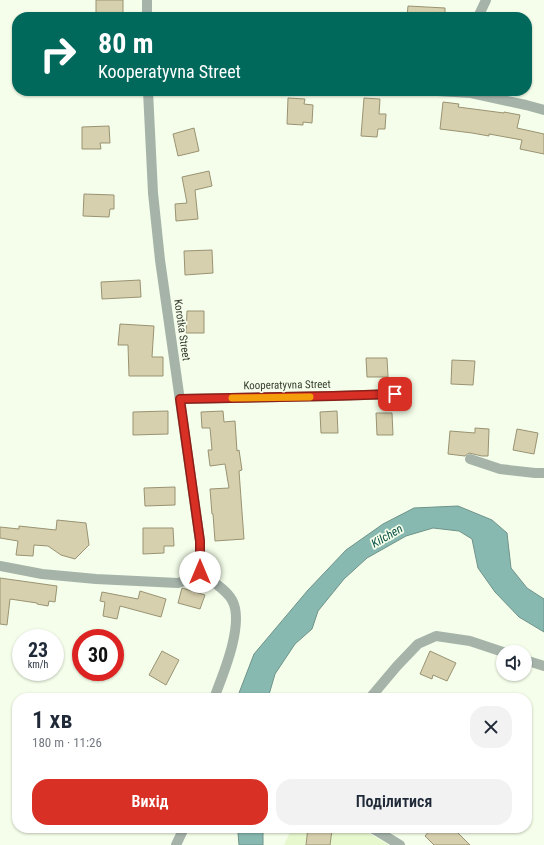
<!DOCTYPE html>
<html lang="uk">
<meta charset="utf-8">
<style>
body{margin:0;font-family:"Roboto Condensed",sans-serif;background:#f2f2f3;color:#1f2937;height:100vh;display:flex;flex-direction:column;font-size:15px;white-space:nowrap}
*{box-sizing:border-box;margin:0}
p{font-size:13px;color:#747a83}
.icon{flex:none;width:22px;height:22px;fill:none;stroke:currentColor;stroke-width:2;stroke-linecap:round;stroke-linejoin:round}
.map{position:relative;flex:1;overflow:hidden}
.drawer{position:absolute;left:12px;top:693px;width:520px;height:140px;display:flex;flex-direction:column;background:#fff;border-radius:16px;box-shadow:0 1px 3px #0004}
.drawer>*{flex:none}
.guide{position:absolute;left:12px;top:12px;width:520px;height:84px;border-radius:16px;box-shadow:0 1px 3px #0004;background:#00695c;color:#fff;overflow:hidden}
.controls{position:absolute;left:496px;top:645px;display:grid;gap:8px}
.controls a{display:grid;place-items:center;width:36px;height:36px;border-radius:50%;background:#fff;box-shadow:0 1px 3px #0004;font-size:20px}
.speed{position:absolute;left:12px;top:629px;display:flex;gap:8px;font-size:20px;font-weight:700;text-align:center}
.speed>*{display:grid;place-content:center;width:52px;height:52px;border-radius:50%;background:#fff;box-shadow:0 1px 3px #0004;line-height:1}
.speed small{font-size:10px;font-weight:400}
.speed .limit{border:6px solid #d22;background:#fff;color:#111}
.pin{position:absolute;display:grid;place-items:center;width:34px;height:34px;color:#fff;margin:-17px;border-radius:8px;box-shadow:0 2px 6px #0006}
.me{position:absolute;width:44px;margin:-22px;rotate:0deg;stroke-linejoin:round;filter:drop-shadow(0 0 3px #0008)}
.turn{display:flex;align-items:center;gap:14px;height:84px;padding:0 20px;font-size:18px}
.turn .icon{width:52px;height:52px;stroke-width:2.5}
.turn b{display:block;font-size:28px;line-height:34px}
.round{display:grid;place-items:center;flex:none;width:42px;height:42px;border-radius:16px;background:#f2f2f3}
.head{display:flex;align-items:center;justify-content:space-between;height:68px;padding:0 20px}
h1{font-size:24px;font-weight:600;line-height:30px}
.primary-button{display:flex;gap:8px;margin-top:auto;padding:8px 20px}
.primary-button a{flex:1;height:46px;border-radius:16px;background:#d93025;color:#fff;font-size:16px;font-weight:600;line-height:46px;text-align:center}
.primary-button a+a{background:#f2f2f3;color:#1f2937}
.map>svg:first-child{display:block}
</style>
<div class="map">
<svg width="544" height="845" viewBox="0 0 544 845">
<rect width="100%" height="100%" fill="#f5feea"/>
<path fill="#e7f8cf" d="M 292,828 L 360,828 L 389,845 L 284,845 Z"/>
<g fill="#88b9b1" stroke="#6f938a">
<path d="M 458,506 L 492,520 L 507,533 L 511,568 L 527,588 L 544,599 L 544,632 L 519,617 L 495,592 L 478,568 L 472,539 L 459,531 L 433,528 L 406,536 L 367,558 L 344,579 L 318,611 L 312,629 L 295,644 L 275,674 L 268,698 L 239,698 L 239,693 L 254,654 L 308,590 L 346,550 L 383,524 L 414,508 Z"/>
<path d="M 235,828 L 263,828 L 263,845 L 239,845 L 238,833 Z"/>
</g>
<g fill="#d7d0ae" stroke="#999373">
<rect x="96" y="0" width="27" height="17"/>
<path d="M 408,6 L 445,8 L 445,17 L 407,17 Z"/>
<path d="M 288,98 L 305,99 L 304,104 L 313,105 L 312,123 L 303,122 L 303,125 L 287,124 Z"/>
<path d="M 364,98 L 380,99 L 379,114 L 386,114 L 385,129 L 378,129 L 377,137 L 361,136 Z"/>
<path d="M 443,102 L 459,104 L 458,107 L 504,113 L 504,112 L 520,115 L 517,128 L 544,134 L 544,154 L 520,149 L 522,140 L 489,134 L 489,136 L 472,133 L 440,129 Z"/>
<path d="M 109,126 L 110,143 L 100,143 L 101,149 L 82,149 L 82,127 Z"/>
<path d="M 194,128 L 199,151 L 178,156 L 173,134 Z"/>
<path d="M 209,171 L 212,186 L 195,190 L 198,219 L 176,221 L 175,204 L 187,203 L 182,177 Z"/>
<path d="M 84,194 L 114,195 L 114,209 L 110,209 L 109,217 L 83,216 Z"/>
<path d="M 212,250 L 213,273 L 185,275 L 184,251 Z"/>
<path d="M 140,280 L 141,297 L 102,299 L 101,282 Z"/>
<path d="M 187,311 L 204,311 L 204,333 L 186,333 Z"/>
<path d="M 120,324 L 154,326 L 152,357 L 163,357 L 163,376 L 129,376 L 128,345 L 118,345 Z"/>
<path d="M 366,358 L 387,358 L 388,377 L 367,377 Z"/>
<path d="M 452,360 L 475,361 L 473,385 L 451,384 Z"/>
<path d="M 168,411 L 168,434 L 133,435 L 133,412 Z"/>
<path d="M 223,411 L 224,422 L 235,421 L 237,451 L 239,450 L 242,470 L 239,471 L 244,539 L 215,541 L 213,514 L 212,514 L 210,489 L 229,488 L 225,464 L 210,466 L 208,450 L 212,450 L 210,428 L 202,428 L 201,412 Z"/>
<path d="M 337,411 L 338,433 L 321,433 L 320,412 Z"/>
<path d="M 376,413 L 392,413 L 393,435 L 377,435 Z"/>
<path d="M 475,428 L 489,429 L 488,456 L 482,456 L 469,453 L 465,456 L 448,454 L 450,431 L 475,433 Z"/>
<path d="M 517,429 L 538,433 L 534,454 L 513,450 Z"/>
<path d="M 175,487 L 175,505 L 145,506 L 144,488 Z"/>
<path d="M 57,520 L 86,523 L 89,545 L 75,559 L 61,555 L 48,546 L 34,545 L 33,556 L 16,555 L 18,541 L 0,538 L 0,527 L 19,529 L 19,526 L 56,530 Z"/>
<path d="M 143,528 L 173,528 L 174,546 L 164,546 L 164,553 L 143,554 Z"/>
<path d="M 0,578 L 57,586 L 55,602 L 49,601 L 48,606 L 37,604 L 37,603 L 10,599 L 7,625 L 0,624 Z"/>
<path d="M 182,588 L 205,595 L 200,609 L 178,603 Z"/>
<path d="M 140,591 L 166,599 L 161,617 L 120,606 L 117,619 L 103,616 L 105,602 L 100,601 L 102,592 L 138,599 Z"/>
<path d="M 162,651 L 179,660 L 166,685 L 149,675 Z"/>
<path d="M 430,651 L 456,663 L 447,681 L 433,675 L 432,679 L 420,674 Z"/>
<path d="M 308,828 L 317,828 L 332,830 L 330,845 L 306,845 Z"/>
<path d="M 432,828 L 453,828 L 470,845 L 434,845 L 425,836 Z"/>
</g>
<g fill="none" stroke-linecap="round" stroke-linejoin="round">
<g stroke="#a5b3a9" stroke-width="10">
<path d="M 147,17 L 147,0"/>
<path d="M 478,17 L 486,0"/>
<path d="M 148,91 L 153,193 L 160,260 L 200,541 L 200,572 C 210,580 226,589 232,600 C 245,623 223,675 214,698"/>
<path d="M 438,91 L 471,93 L 526,105 L 544,110"/>
<path d="M 180,399 L 333,396 L 395,394"/>
<path d="M 470,459 L 500,469 L 535,473 L 544,473"/>
<path d="M 0,566 L 42,574 L 96,579 L 178,583 L 191,579 L 200,572"/>
<path d="M 525,660 L 544,666"/>
<path d="M 370,698 L 397,666 L 418,644 L 436,636 L 470,641 L 503,652"/>
<path d="M 372,828 L 400,845"/>
<path d="M 176,845 L 184,828"/>
</g>
</g>
<g fill="none" stroke-linecap="round" stroke-linejoin="round">
<g stroke="#8d1f18" stroke-width="10">
<path id="route" d="M 200,572 L 200,541 L 180,399 L 333,396 L 395,394"/>
</g>
<use href="#route" stroke="#d93025" stroke-width="7"/>
<path stroke="#f59e0b" stroke-width="7" d="M 232,398 L 310,397"/>
</g>
<g text-anchor="middle" dominant-baseline="central" stroke-width="3.5" stroke-linejoin="round" paint-order="stroke">
<g font-size="11" fill="#353b2e" stroke="#f5feea">
<text transform="translate(182 330) rotate(82)">Korotka Street</text>
<text transform="translate(287 385) rotate(-1)">Kooperatyvna Street</text>
</g>
<g font-size="12" font-style="italic" fill="#095149" stroke="#f5feea">
<text transform="translate(387 536) rotate(-30)">Kilchen</text>
</g>
</g>
</svg>
<div class="controls">
<a><svg class="icon" aria-label="sound" viewBox="0 0 24 24"><path d="M4 9h4l5-4v14l-5-4H4zM17 9q2 3 0 6"/></svg></a>
</div>
<div class="speed"><div>23<small>km/h</small></div><div class="limit">30</div></div>
<div class="pin" style="left:395px;top:394px;background:#d93025"><svg class="icon" aria-label="arrive" viewBox="0 0 24 24"><path d="M6 21V4h12l-3 4 3 4H6"/></svg></div>
<svg class="me" style="left:200px;top:572px" viewBox="-20 -20 40 40"><circle r="19" fill="#fff"/><path d="M0-13L10 11 0 6-10 11z" fill="#d93025"/></svg>
<div class="guide">
<div class="turn"><svg class="icon" aria-label="right" viewBox="0 0 24 24"><path d="M7 20v-9h11M14 6l5 5-5 5"/></svg><div><b>80 m</b>Kooperatyvna Street</div></div>
</div>
<section class="drawer">
<div class="head"><div><h1>1 хв</h1><p>180 m · 11:26</p></div><a class="round"><svg class="icon" aria-label="close" viewBox="0 0 24 24"><path d="M6 6l12 12M18 6L6 18"/></svg></a></div>
<div class="primary-button"><a>Вихід</a><a>Поділитися</a></div>
</section>
</div>
